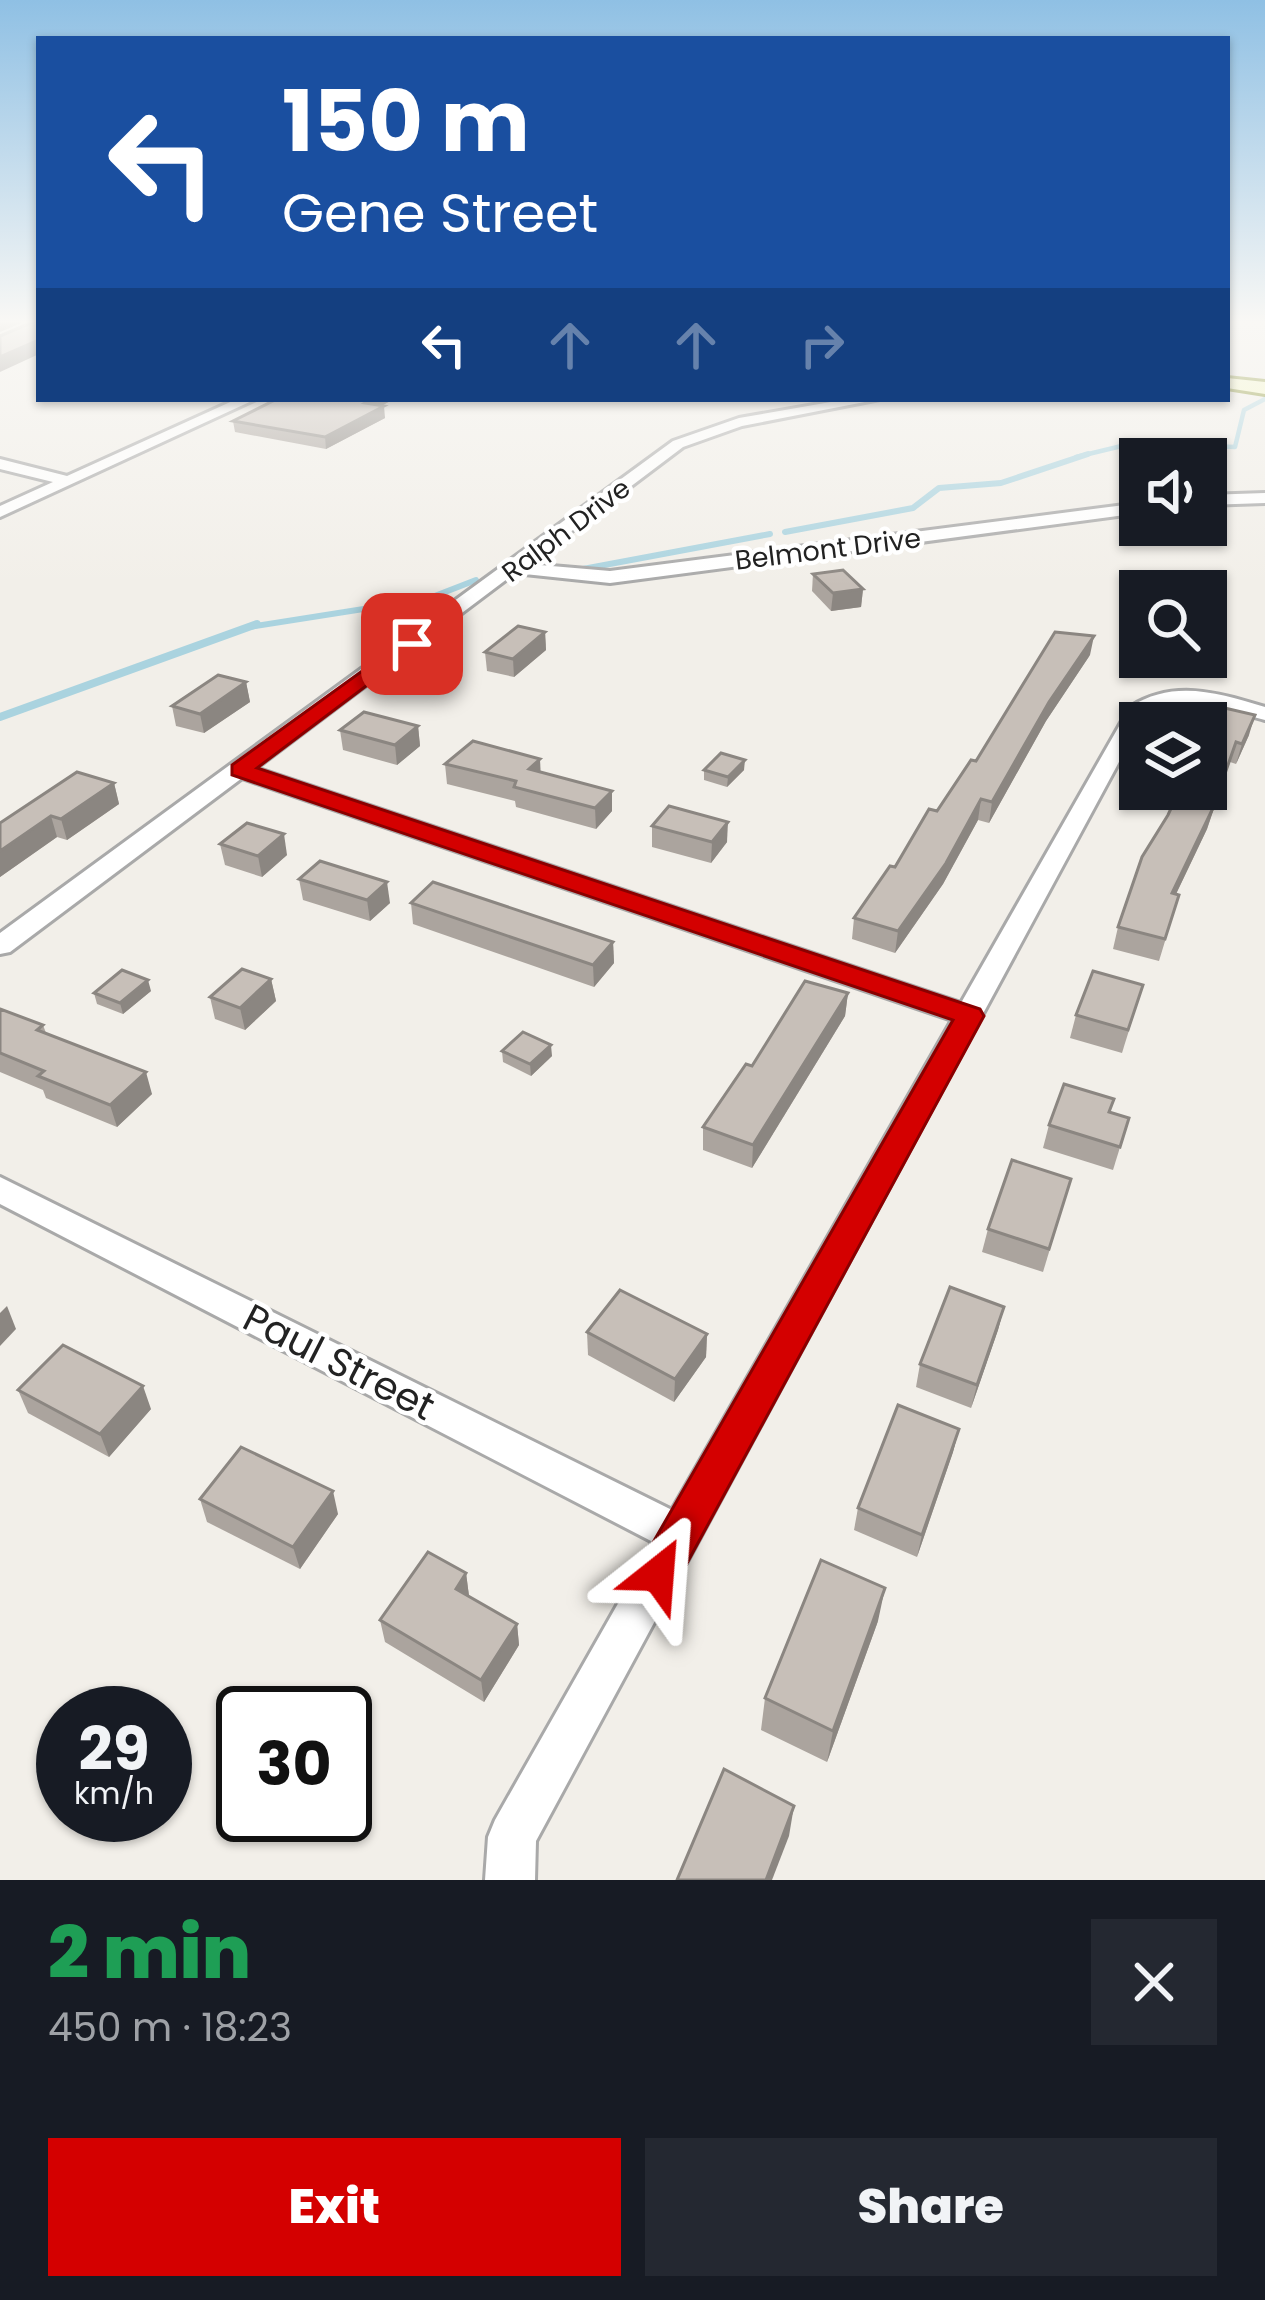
<!DOCTYPE html>
<meta charset="utf-8">
<style>
body{margin:0;font-family:Poppins,sans-serif;background:#242831;color:#f1f3f6;height:100vh;display:flex;flex-direction:column;font-size:45px;white-space:nowrap}
*{box-sizing:border-box;margin:0}
p{font-size:39px;color:#9ea1a6}
.icon{flex:none;width:66px;height:66px;fill:none;stroke:currentColor;stroke-width:2;stroke-linecap:round;stroke-linejoin:round}
.map{position:relative;height:1880px;overflow:hidden}
.drawer{display:flex;flex-direction:column;background:#171b24;flex:1}
.drawer>*{flex:none}
.top-card{position:absolute;left:36px;top:36px;width:1194px;height:366px;border-radius:0px;box-shadow:0 3px 9px #0004;background:#1a4fa0;color:#fff;overflow:hidden}
.buttons{position:absolute;left:1119px;top:438px;display:grid;gap:24px}
.buttons a{display:grid;place-items:center;width:108px;height:108px;border-radius:0px;background:#171b24;box-shadow:0 3px 9px #0004;font-size:60px}
.speed{position:absolute;left:36px;top:1686px;display:flex;gap:24px;font-size:60px;font-weight:700;text-align:center}
.speed>*{display:grid;place-content:center;width:156px;height:156px;border-radius:50%;background:#171b24;box-shadow:0 3px 9px #0004;line-height:1}
.speed small{font-size:30px;font-weight:400}
.speed .limit{border:6px solid #111;border-radius:18px;background:#fff;color:#111}
.pin{position:absolute;display:grid;place-items:center;width:102px;height:102px;color:#fff;margin:-51px;border-radius:24px;box-shadow:0 6px 18px #0006}
.me{position:absolute;width:132px;margin:-66px;rotate:28deg;stroke-linejoin:round;filter:drop-shadow(0 0 9px #0008)}
.turn{display:flex;align-items:center;gap:42px;height:252px;padding:0 48px;font-size:54px}
.turn .icon{width:156px;height:156px;stroke-width:2.5}
.turn b{display:block;font-size:84px;line-height:102px}
.lanes{display:flex;align-items:center;height:114px;padding:0 48px;background:#0003;justify-content:center;gap:60px;direction:ltr}
.lanes .off{opacity:.35}
.round{display:grid;place-items:center;flex:none;width:126px;height:126px;border-radius:0px;background:#242831}
.head{display:flex;align-items:center;justify-content:space-between;height:204px;padding:0 48px}
h1{font-size:72px;font-weight:800;line-height:90px;color:#1e9e55}
.action{display:flex;gap:24px;margin-top:auto;padding:24px 48px}
.action a{flex:1;height:138px;border-radius:0px;background:#d40000;color:#fff;font-size:48px;font-weight:800;line-height:138px;text-align:center}
.action a+a{background:#242831;color:#f1f3f6}
.map>svg:first-child{display:block}
</style>
<div class="map">
<svg width="1265" height="1880" viewBox="0 0 1265 1880">
<rect width="100%" height="100%" fill="#f2efe9"/>
<g fill="none" stroke-linecap="round" stroke-linejoin="round">
<path stroke="#aad3df" stroke-width="4.5" d="M 1076,457 L 1134,443 L 1235,447 L 1244,410 L 1265,399"/>
<g stroke="#aad3df" stroke-width="6">
<path d="M 785,532 L 913,508 L 939,488 L 1001,483 L 1088,454"/>
<path d="M 583,569 L 770,534"/>
<path d="M 249,627 L 427,599 L 476,580"/>
</g>
<path stroke="#aad3df" stroke-width="8" d="M 0,717 L 257,624"/>
<g stroke="#a9a9a9" stroke-width="6">
<g id="street">
<path d="M 237,399 L 256,399 L 0,517 L 0,506 L 53,482 L 0,469 L 0,459 L 67,476 Z"/>
<path d="M 848,399 L 880,399 L 742,426 L 683,447 L 528,564 L 610,571 L 1140,503 L 1140,513 L 610,583 L 515,573 L 256,768 L 961,1003 L 1130,707 C 1174,679 1218,693 1265,707 L 1265,720 C 1222,709 1175,687 1140,723 L 536,1841 L 535,1880 L 485,1880 L 488,1837 L 495,1820 L 653,1542 L 0,1204 L 0,1177 L 672,1510 L 952,1020 L 242,778 L 10,952 L 0,954 L 0,933 L 673,441 L 739,418 Z"/>
<path d="M 1265,493 L 1265,503 L 1206,505 L 1206,495 Z"/>
</g>
</g>
<g stroke="#707d05" stroke-width="6">
<path id="secondary" d="M 1227,378 L 1265,382 L 1265,394 L 1227,388 Z"/>
</g>
<use href="#street" fill="#fff" fill-rule="evenodd"/>
<use href="#secondary" fill="#f7fabf" fill-rule="evenodd"/>
</g>
<g fill="#aba49e">
<path d="M 277,399 L 394,399 L 381,406 L 385,418 L 326,449 L 235,432 L 233,421 Z"/>
<path d="M 813,574 L 863,589 L 861,607 L 831,611 L 812,591 Z"/>
<path d="M 545,632 L 546,650 L 514,677 L 487,671 L 485,652 Z"/>
<path d="M 1090,655 L 1046,721 L 989,823 L 978,820 L 943,884 L 895,953 L 852,939 L 854,918 L 976,761 Z"/>
<path d="M 246,682 L 250,702 L 204,733 L 176,726 L 172,706 Z"/>
<path d="M 418,726 L 420,746 L 397,765 L 343,750 L 340,730 Z"/>
<path d="M 1206,729 L 1249,735 L 1236,764 L 1230,762 L 1207,829 L 1176,894 L 1179,895 L 1159,961 L 1113,949 L 1118,927 Z"/>
<path d="M 445,764 L 540,772 L 612,791 L 612,811 L 596,829 L 516,807 L 515,801 L 447,784 Z"/>
<path d="M 704,770 L 744,770 L 727,787 L 704,780 Z"/>
<path d="M 114,783 L 119,804 L 67,840 L 57,837 L 0,877 L 0,823 Z"/>
<path d="M 652,826 L 727,842 L 711,863 L 652,847 Z"/>
<path d="M 220,844 L 287,855 L 262,877 L 225,865 Z"/>
<path d="M 299,879 L 390,903 L 370,921 L 303,900 Z"/>
<path d="M 411,903 L 613,942 L 614,963 L 594,987 L 413,924 Z"/>
<path d="M 271,979 L 276,1001 L 245,1030 L 215,1019 L 210,997 Z"/>
<path d="M 1143,985 L 1122,1053 L 1070,1038 L 1076,1015 Z"/>
<path d="M 151,991 L 123,1014 L 97,1004 L 94,993 Z"/>
<path d="M 848,993 L 845,1016 L 752,1168 L 703,1150 L 703,1127 L 752,1066 Z"/>
<path d="M 0,1009 L 43,1025 L 46,1033 L 152,1094 L 117,1127 L 46,1098 L 43,1090 L 0,1072 Z"/>
<path d="M 502,1051 L 552,1056 L 531,1076 L 503,1062 Z"/>
<path d="M 1129,1118 L 1113,1170 L 1043,1148 L 1049,1125 Z"/>
<path d="M 1071,1179 L 1043,1272 L 982,1252 L 988,1229 Z"/>
<path d="M 1004,1307 L 998,1330 L 971,1408 L 916,1387 L 920,1364 Z"/>
<path d="M 587,1332 L 707,1334 L 706,1357 L 674,1402 L 588,1355 Z"/>
<path d="M 18,1390 L 151,1409 L 109,1457 L 28,1413 Z"/>
<path d="M 959,1429 L 953,1452 L 917,1557 L 854,1530 L 858,1508 Z"/>
<path d="M 200,1499 L 338,1514 L 300,1569 L 207,1522 Z"/>
<path d="M 466,1573 L 469,1596 L 517,1624 L 519,1645 L 484,1702 L 385,1642 L 380,1620 Z"/>
<path d="M 878,1621 L 827,1762 L 761,1730 L 765,1698 Z"/>
</g>
<g fill="#8b8681">
<path d="M 0,321 L 26,321 L 0,332 Z"/>
<path d="M 39,340 L 39,354 L 0,372 L 0,357 Z"/>
<path d="M 372,399 L 394,399 L 366,414 L 365,403 Z"/>
<path d="M 384,406 L 385,418 L 326,449 L 325,437 Z"/>
<path d="M 863,589 L 861,607 L 831,611 L 833,593 Z"/>
<path d="M 545,632 L 546,650 L 514,677 L 513,659 Z"/>
<path d="M 1094,636 L 1090,655 L 1046,721 L 989,823 L 992,802 L 1049,702 Z"/>
<path d="M 246,682 L 250,702 L 204,733 L 200,714 Z"/>
<path d="M 1255,715 L 1249,735 L 1236,764 L 1242,744 Z"/>
<path d="M 418,726 L 420,746 L 397,765 L 395,745 Z"/>
<path d="M 1236,742 L 1207,829 L 1166,915 L 1172,893 Z"/>
<path d="M 540,759 L 541,780 L 529,769 Z"/>
<path d="M 745,760 L 744,770 L 727,787 L 728,777 Z"/>
<path d="M 114,783 L 119,804 L 67,840 L 61,819 Z"/>
<path d="M 612,791 L 612,811 L 596,829 L 595,808 Z"/>
<path d="M 981,799 L 978,820 L 943,884 L 895,953 L 898,931 Z"/>
<path d="M 51,816 L 57,837 L 0,877 L 0,851 Z"/>
<path d="M 728,822 L 727,842 L 711,863 L 712,842 Z"/>
<path d="M 284,834 L 287,855 L 262,877 L 258,856 Z"/>
<path d="M 387,882 L 390,903 L 370,921 L 367,900 Z"/>
<path d="M 613,942 L 614,963 L 594,987 L 593,965 Z"/>
<path d="M 271,979 L 276,1001 L 245,1030 L 240,1008 Z"/>
<path d="M 148,980 L 151,991 L 123,1014 L 120,1003 Z"/>
<path d="M 848,993 L 845,1016 L 752,1168 L 753,1145 Z"/>
<path d="M 551,1045 L 552,1056 L 531,1076 L 530,1064 Z"/>
<path d="M 146,1072 L 152,1094 L 117,1127 L 110,1105 Z"/>
<path d="M 7,1306 L 16,1329 L 0,1346 L 0,1313 Z"/>
<path d="M 1004,1307 L 998,1330 L 971,1408 L 977,1385 Z"/>
<path d="M 707,1334 L 706,1357 L 674,1402 L 675,1379 Z"/>
<path d="M 143,1386 L 151,1409 L 109,1457 L 100,1434 Z"/>
<path d="M 959,1429 L 953,1452 L 917,1557 L 922,1535 Z"/>
<path d="M 333,1491 L 338,1514 L 300,1569 L 293,1547 Z"/>
<path d="M 466,1573 L 469,1596 L 459,1611 L 456,1589 Z"/>
<path d="M 885,1588 L 878,1621 L 827,1762 L 833,1731 Z"/>
<path d="M 517,1624 L 519,1645 L 484,1702 L 481,1680 Z"/>
<path d="M 794,1806 L 789,1836 L 772,1880 L 766,1880 Z"/>
</g>
<g fill="#c7bfb8" stroke="#8b8681" stroke-width="3">
<path d="M 35,321 L 39,321 L 39,340 L 0,357 L 0,336 Z"/>
<path d="M 277,399 L 372,399 L 365,403 L 384,406 L 325,437 L 233,421 Z"/>
<path d="M 843,570 L 863,589 L 833,593 L 813,574 Z"/>
<path d="M 518,626 L 545,632 L 513,659 L 485,652 Z"/>
<path d="M 1055,632 L 1094,636 L 1049,702 L 992,802 L 981,799 L 946,863 L 898,931 L 854,918 L 890,866 L 895,867 L 929,809 L 937,811 L 971,760 L 976,761 Z"/>
<path d="M 218,675 L 246,682 L 200,714 L 172,706 Z"/>
<path d="M 1216,706 L 1255,715 L 1242,744 L 1236,742 L 1213,808 L 1172,893 L 1179,895 L 1165,939 L 1118,927 L 1142,857 L 1168,815 L 1180,789 L 1206,789 L 1206,729 Z"/>
<path d="M 364,712 L 418,726 L 395,745 L 340,730 Z"/>
<path d="M 473,741 L 540,759 L 529,769 L 612,791 L 595,808 L 514,787 L 516,781 L 445,764 Z"/>
<path d="M 721,753 L 745,760 L 728,777 L 704,770 Z"/>
<path d="M 77,772 L 114,783 L 61,819 L 51,816 L 0,851 L 0,823 Z"/>
<path d="M 669,806 L 728,822 L 712,842 L 652,826 Z"/>
<path d="M 247,823 L 284,834 L 258,856 L 220,844 Z"/>
<path d="M 320,861 L 387,882 L 367,900 L 299,879 Z"/>
<path d="M 433,882 L 613,942 L 593,965 L 411,903 Z"/>
<path d="M 242,969 L 271,979 L 240,1008 L 210,997 Z"/>
<path d="M 122,970 L 148,980 L 120,1003 L 94,993 Z"/>
<path d="M 1093,971 L 1143,985 L 1128,1030 L 1076,1015 Z"/>
<path d="M 805,981 L 848,993 L 753,1145 L 703,1127 L 746,1064 L 752,1066 Z"/>
<path d="M 0,1009 L 43,1025 L 37,1030 L 146,1072 L 110,1105 L 38,1076 L 44,1071 L 0,1053 Z"/>
<path d="M 523,1032 L 551,1045 L 530,1064 L 502,1051 Z"/>
<path d="M 1064,1084 L 1114,1099 L 1109,1112 L 1129,1118 L 1120,1147 L 1049,1125 Z"/>
<path d="M 1012,1160 L 1071,1179 L 1049,1249 L 988,1229 Z"/>
<path d="M 950,1287 L 1004,1307 L 977,1385 L 920,1364 Z"/>
<path d="M 620,1290 L 707,1334 L 675,1379 L 587,1332 Z"/>
<path d="M 63,1345 L 143,1386 L 100,1434 L 18,1390 Z"/>
<path d="M 898,1405 L 959,1429 L 922,1535 L 858,1508 Z"/>
<path d="M 241,1447 L 333,1491 L 293,1547 L 200,1499 Z"/>
<path d="M 428,1552 L 466,1573 L 456,1589 L 517,1624 L 481,1680 L 380,1620 Z"/>
<path d="M 821,1560 L 885,1588 L 833,1731 L 765,1698 Z"/>
<path d="M 724,1769 L 794,1806 L 766,1880 L 677,1880 Z"/>
</g>
<linearGradient id="sky" x2="0" y2="1"><stop stop-color="#8fc0e4"/><stop offset="0.55" stop-color="#f9f8f5"/><stop offset="1" stop-color="#f9f8f5" stop-opacity="0"/></linearGradient>
<rect width="1265" height="585" fill="url(#sky)"/>
<path fill="#d40000" stroke="#8a0000" stroke-width="3" d="M 405,640 L 422,644 L 257,768 L 980,1009 L 984,1016 L 673,1589 L 658,1595 L 643,1589 L 636,1574 L 643,1560 L 953,1020 L 232,775 L 232,765 Z"/>
<g text-anchor="middle" dominant-baseline="central" stroke-width="9" stroke-linejoin="round" paint-order="stroke">
<g font-size="27" fill="#222" stroke="#fff">
<text transform="translate(566 530) rotate(-37)">Ralph Drive</text>
<text transform="translate(828 549) rotate(-7)">Belmont Drive</text>
</g>
<g font-size="39" fill="#222" stroke="#fff">
<text transform="translate(339 1362) rotate(27)">Paul Street</text>
</g>
</g>
</svg>
<div class="buttons">
<a><svg class="icon" aria-label="sound" viewBox="0 0 24 24"><path d="M4 9h4l5-4v14l-5-4H4zM17 9q2 3 0 6"/></svg></a>
<a><svg class="icon" aria-label="search" viewBox="0 0 24 24"><circle cx="10" cy="10" r="6"/><path d="M15 15l6 6"/></svg></a>
<a><svg class="icon" aria-label="layers" viewBox="0 0 24 24"><path d="M12 4l9 5-9 5-9-5zM3 14l9 5 9-5"/></svg></a>
</div>
<div class="speed"><div>29<small>km/h</small></div><div class="limit">30</div></div>
<div class="pin" style="left:412px;top:644px;background:#d93025"><svg class="icon" aria-label="arrive" viewBox="0 0 24 24"><path d="M6 21V4h12l-3 4 3 4H6"/></svg></div>
<svg class="me" style="left:658px;top:1574px" viewBox="-20 -20 40 40"><path d="M0-17L14 15 0 8-14 15z" fill="#d40000" stroke="#fff" stroke-width="4"/></svg>
<div class="top-card">
<div class="turn"><svg class="icon" aria-label="left" viewBox="0 0 24 24"><path d="M17 20v-9H6M10 6l-5 5 5 5"/></svg><div><b>150 m</b>Gene Street</div></div>
<div class="lanes"><svg class="icon" aria-label="left" viewBox="0 0 24 24"><path d="M17 20v-9H6M10 6l-5 5 5 5"/></svg><svg class="icon off" aria-label="ahead" viewBox="0 0 24 24"><path d="M12 20V5M6 11l6-6 6 6"/></svg><svg class="icon off" aria-label="ahead" viewBox="0 0 24 24"><path d="M12 20V5M6 11l6-6 6 6"/></svg><svg class="icon off" aria-label="right" viewBox="0 0 24 24"><path d="M7 20v-9h11M14 6l5 5-5 5"/></svg></div>
</div>
</div>
<section class="drawer">
<div class="head"><div><h1>2 min</h1><p>450 m · 18:23</p></div><a class="round"><svg class="icon" aria-label="close" viewBox="0 0 24 24"><path d="M6 6l12 12M18 6L6 18"/></svg></a></div>
<div class="action"><a>Exit</a><a>Share</a></div>
</section>
